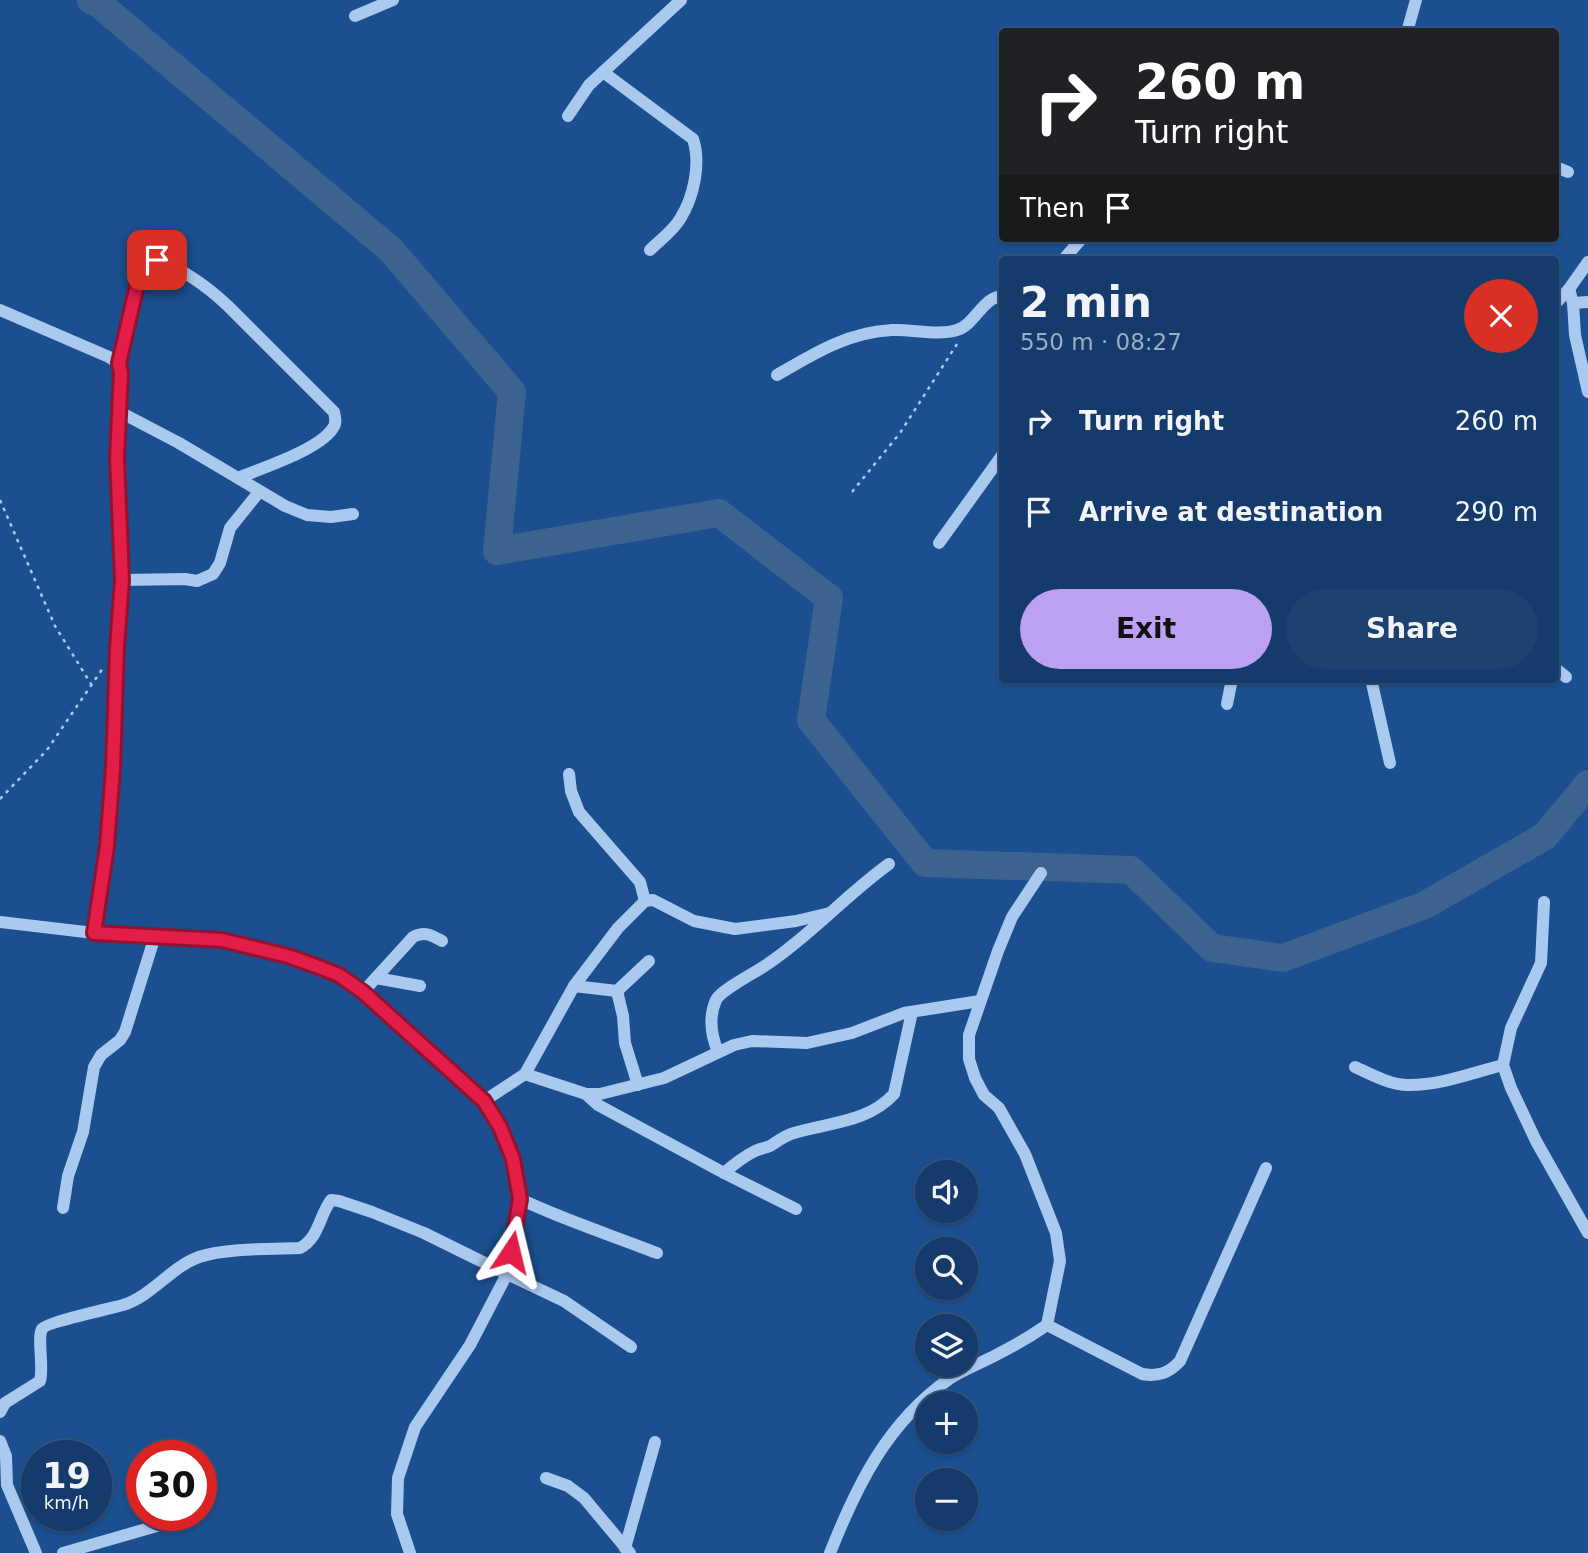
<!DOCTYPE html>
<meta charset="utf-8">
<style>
body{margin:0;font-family:"DejaVu Sans",sans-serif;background:#1d4271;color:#f1f3f6;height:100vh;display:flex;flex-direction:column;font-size:26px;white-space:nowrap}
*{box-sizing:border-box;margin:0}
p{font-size:23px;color:#9dadc1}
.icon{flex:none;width:38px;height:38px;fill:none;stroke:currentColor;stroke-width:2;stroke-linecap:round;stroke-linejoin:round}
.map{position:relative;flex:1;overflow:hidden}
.panel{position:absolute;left:999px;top:256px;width:560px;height:427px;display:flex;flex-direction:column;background:#143b6b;border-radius:7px;box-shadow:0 2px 5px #0004,0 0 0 2px #33557e}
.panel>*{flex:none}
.guide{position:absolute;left:999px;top:28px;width:560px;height:214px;border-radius:7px;box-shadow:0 2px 5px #0004,0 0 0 2px #33557e;background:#202124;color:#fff;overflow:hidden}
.tools{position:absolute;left:915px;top:1160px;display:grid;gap:14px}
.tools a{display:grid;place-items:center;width:63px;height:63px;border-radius:50%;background:#143b6b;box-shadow:0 2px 5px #0004,0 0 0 2px #33557e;font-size:35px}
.speed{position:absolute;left:21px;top:1440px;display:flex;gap:14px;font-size:35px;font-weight:700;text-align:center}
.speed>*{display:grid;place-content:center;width:91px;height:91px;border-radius:50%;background:#143b6b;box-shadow:0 2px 5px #0004,0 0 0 2px #33557e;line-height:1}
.speed small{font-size:18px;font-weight:400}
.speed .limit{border:10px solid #d22;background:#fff;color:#111}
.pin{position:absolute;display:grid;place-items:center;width:60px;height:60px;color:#fff;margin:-30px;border-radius:14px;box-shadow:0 4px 10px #0006}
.me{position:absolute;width:77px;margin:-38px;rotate:10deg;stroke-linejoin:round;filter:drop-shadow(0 0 5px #0008)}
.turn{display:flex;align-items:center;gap:24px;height:147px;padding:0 21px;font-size:32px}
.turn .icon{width:91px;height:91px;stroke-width:2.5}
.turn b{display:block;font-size:49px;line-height:60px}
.then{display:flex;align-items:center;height:66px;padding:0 21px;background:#0003;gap:14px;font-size:26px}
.round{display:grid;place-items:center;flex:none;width:74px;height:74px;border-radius:37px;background:#1d4271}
.overview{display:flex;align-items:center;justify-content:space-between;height:119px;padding:0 21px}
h1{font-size:42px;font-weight:700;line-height:52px}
.button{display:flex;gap:14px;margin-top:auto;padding:14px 21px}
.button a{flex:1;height:80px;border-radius:42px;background:#bca0f2;color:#111;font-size:28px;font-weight:700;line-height:80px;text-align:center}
.button a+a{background:#1d4271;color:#f1f3f6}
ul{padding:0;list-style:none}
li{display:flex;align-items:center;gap:21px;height:91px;padding:0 21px}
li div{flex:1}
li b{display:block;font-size:26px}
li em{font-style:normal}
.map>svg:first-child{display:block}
</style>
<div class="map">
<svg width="1588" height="1553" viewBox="0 0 1588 1553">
<rect width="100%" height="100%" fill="#1b4f8f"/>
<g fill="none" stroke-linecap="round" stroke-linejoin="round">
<path stroke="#3c6290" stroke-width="28" d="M 91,0 L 99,4 L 391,250 L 512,392 L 497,551 L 719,513 L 829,598 L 811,720 L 925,863 L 1131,870 L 1212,948 L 1283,958 L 1425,905 L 1545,836 L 1588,784"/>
<g stroke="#a9c9ee" stroke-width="2.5" stroke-dasharray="3.5 5" stroke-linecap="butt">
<path d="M 852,492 L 900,433 L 957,344"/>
<path d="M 0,500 L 55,626 L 91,684"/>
<path d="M 0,799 L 47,750 L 103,668"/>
</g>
<g stroke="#a9c9ee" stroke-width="12">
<path d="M 355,16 L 393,0"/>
<path d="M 1407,32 L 1416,0"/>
<path d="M 603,72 L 693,139 C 701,163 694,197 680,219 C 673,231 660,240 650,250"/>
<path d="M 568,116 L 589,85 L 681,0"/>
<path d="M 1556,167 L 1568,172"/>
<path d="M 1064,259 L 1082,238"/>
<path d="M 1569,289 L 1573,303 L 1575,335 L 1588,392"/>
<path d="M 1556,303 L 1569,289 L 1588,262"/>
<path d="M 1573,303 L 1588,302"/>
<path d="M 0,310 L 109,357 L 119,363 L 121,374 L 117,457 L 122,580 L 117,648 L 113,768 L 107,846 L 94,933"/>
<path d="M 119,363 L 141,268 L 147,260 C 173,260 209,288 228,306 L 334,412 C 335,417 337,423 333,428 C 319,450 262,468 238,478"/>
<path d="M 777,375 C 813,354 848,332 892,330 C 912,329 938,336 957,330 C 976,324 982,297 1003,296"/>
<path d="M 118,411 L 179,443 L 285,506 L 307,515 L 331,517 L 353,514"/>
<path d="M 939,543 L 1003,454"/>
<path d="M 122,580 L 185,579 L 197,581 L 213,574 L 220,563 L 230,528 L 259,492"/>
<path d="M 1556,669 L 1566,677"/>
<path d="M 1371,679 L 1390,763"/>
<path d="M 1227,704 L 1232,679"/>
<path d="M 569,774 L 571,791 L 579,812 L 640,882 L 645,901"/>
<path d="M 1544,902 L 1541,963 L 1511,1028 L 1503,1065 L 1511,1088 L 1536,1141 L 1588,1233"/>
<path d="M 0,922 L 94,933 L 222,940 L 316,966 L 339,975 L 363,992 L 484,1101 L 500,1127 L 513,1159 L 520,1199 L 515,1231 L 507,1274 L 470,1345 L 415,1427 L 398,1478 L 397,1514 L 410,1553"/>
<path d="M 376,978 L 420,986"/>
<path d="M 574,986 L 617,991 L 649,961"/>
<path d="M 617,991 L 623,1016 L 625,1043 L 638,1085"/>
<path d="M 363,992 L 413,937 C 425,931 431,935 442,941"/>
<path d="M 718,1052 C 711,1035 708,1018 716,1000 C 722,989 757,972 769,963 C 812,934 847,894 889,864"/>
<path d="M 1355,1067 C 1371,1074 1388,1084 1406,1085 C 1439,1086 1472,1073 1503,1065"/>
<path d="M 525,1074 L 586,1094 L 600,1094 L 664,1078 L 734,1045 L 752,1041 L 807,1043 L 852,1033 L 904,1013 L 980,1001"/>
<path d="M 586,1094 L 598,1105 L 724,1173 L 796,1209"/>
<path d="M 484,1101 L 525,1074 L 574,986 L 618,928 L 645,901 L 653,900 L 694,921 L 735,929 L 796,921 L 830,913"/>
<path d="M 724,1173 C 733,1165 743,1157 755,1151 C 759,1149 765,1148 770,1146 C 778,1141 784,1136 794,1133 C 830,1122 867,1123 894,1094 L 912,1012"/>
<path d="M 520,1199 C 564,1220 611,1235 657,1253"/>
<path d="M 63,1208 L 68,1176 L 83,1132 L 94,1067 L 101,1055 L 120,1040 L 125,1032 L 155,936"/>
<path d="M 1047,1325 L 1142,1374 C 1158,1377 1169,1373 1180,1361 L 1266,1168"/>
<path d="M 0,1412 L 5,1403 L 40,1381 C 44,1366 37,1338 42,1329 C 45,1323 111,1308 123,1305 C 152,1296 171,1267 199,1257 C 225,1248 272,1249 300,1248 C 319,1238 319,1216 331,1200 L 339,1201 L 372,1212 L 424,1233 L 507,1274 L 564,1301 L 631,1347"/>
<path d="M 0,1441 L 6,1456 L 7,1485 L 36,1553"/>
<path d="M 546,1478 L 568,1486 L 584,1498 L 630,1553"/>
<path d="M 625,1548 L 655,1442"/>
<path d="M 63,1553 L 174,1521"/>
<path d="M 830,1553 C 857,1485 887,1423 949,1379 C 963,1370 981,1363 996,1355 C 1014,1346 1031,1336 1047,1325 L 1060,1261 L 1056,1233 L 1025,1154 L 999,1108 L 984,1095 L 975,1078 L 969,1059 L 969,1035 L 998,951 L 1012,917 L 1041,873"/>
</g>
</g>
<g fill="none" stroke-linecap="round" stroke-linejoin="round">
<g stroke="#92132f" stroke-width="18">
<path id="route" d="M 157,260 L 147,260 L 141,268 L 119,363 L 121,373 L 117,457 L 122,580 L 117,648 L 113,768 L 107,846 L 94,933 L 222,940 L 288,956 L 316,966 L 339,975 L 363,992 L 484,1101 L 500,1127 L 513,1159 L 520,1199 L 511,1252"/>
</g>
<use href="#route" stroke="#e11d48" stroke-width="12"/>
</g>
</svg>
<div class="tools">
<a><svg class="icon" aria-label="sound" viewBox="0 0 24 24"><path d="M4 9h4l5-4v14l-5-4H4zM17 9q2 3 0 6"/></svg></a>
<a><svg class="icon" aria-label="search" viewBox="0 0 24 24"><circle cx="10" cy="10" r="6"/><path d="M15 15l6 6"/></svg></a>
<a><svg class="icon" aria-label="layers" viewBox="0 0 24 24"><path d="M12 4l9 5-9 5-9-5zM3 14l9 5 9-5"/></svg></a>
<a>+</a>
<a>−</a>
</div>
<div class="speed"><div>19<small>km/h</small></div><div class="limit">30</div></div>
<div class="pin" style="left:157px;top:260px;background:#d93025"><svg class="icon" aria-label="arrive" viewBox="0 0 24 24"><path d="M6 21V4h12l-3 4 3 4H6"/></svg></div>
<svg class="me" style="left:511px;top:1252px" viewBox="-20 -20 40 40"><path d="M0-17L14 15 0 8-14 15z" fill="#e11d48" stroke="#fff" stroke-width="4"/></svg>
<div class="guide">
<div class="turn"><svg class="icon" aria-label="right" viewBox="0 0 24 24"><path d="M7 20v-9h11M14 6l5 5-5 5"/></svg><div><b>260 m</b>Turn right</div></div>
<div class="then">Then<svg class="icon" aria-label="arrive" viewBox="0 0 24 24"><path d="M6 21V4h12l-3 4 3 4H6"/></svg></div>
</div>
<section class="panel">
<div class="overview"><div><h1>2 min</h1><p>550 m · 08:27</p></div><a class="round" style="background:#d93025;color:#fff"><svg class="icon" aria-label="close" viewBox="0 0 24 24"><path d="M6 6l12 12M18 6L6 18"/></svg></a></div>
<ul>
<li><svg class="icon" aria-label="right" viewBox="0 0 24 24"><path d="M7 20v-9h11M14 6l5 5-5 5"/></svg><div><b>Turn right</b></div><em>260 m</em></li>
<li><svg class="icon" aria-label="arrive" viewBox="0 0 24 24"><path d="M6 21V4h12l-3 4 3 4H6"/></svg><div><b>Arrive at destination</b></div><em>290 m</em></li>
</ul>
<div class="button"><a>Exit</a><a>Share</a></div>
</section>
</div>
